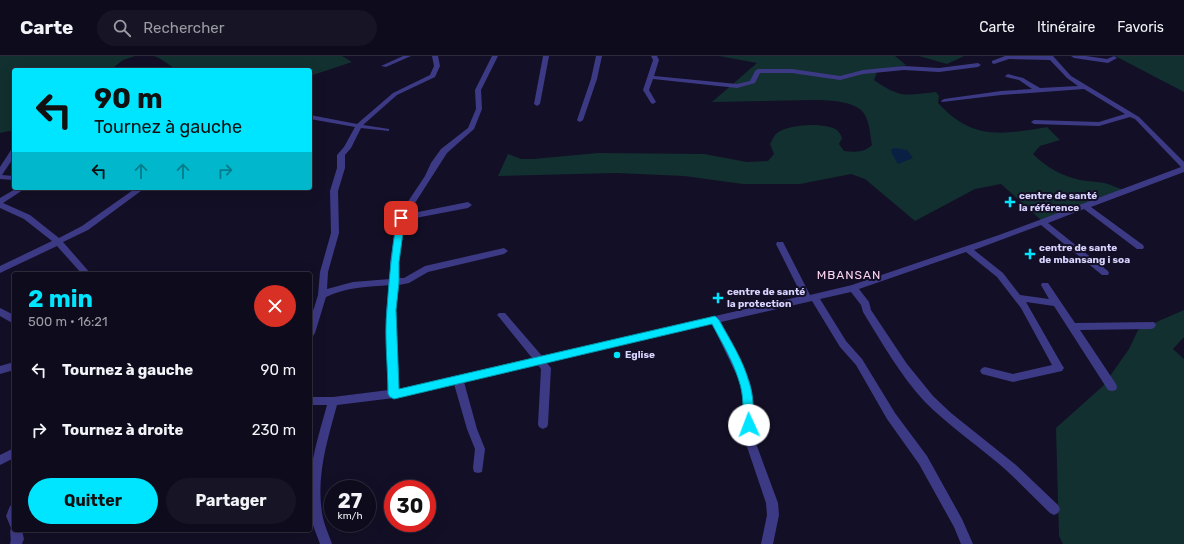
<!DOCTYPE html>
<html lang="fr">
<meta charset="utf-8">
<style>
body{margin:0;font-family:Rubik,sans-serif;background:#171425;color:#f1f3f6;height:100vh;display:flex;flex-direction:column;font-size:15px;white-space:nowrap}
*{box-sizing:border-box;margin:0}
p{font-size:13px;color:#9b9ba3}
.icon{flex:none;width:22px;height:22px;fill:none;stroke:currentColor;stroke-width:2;stroke-linecap:round;stroke-linejoin:round}
.map{position:relative;flex:1;overflow:hidden}
.sheet{position:absolute;left:12px;top:216px;width:300px;height:260px;display:flex;flex-direction:column;background:#0e0b1c;border-radius:4px;box-shadow:0 4px 16px #0002,0 0 0 1px #2e2b3b}
.sheet>*{flex:none}
.guide{position:absolute;left:12px;top:12px;width:300px;height:122px;border-radius:4px;box-shadow:0 4px 16px #0002,0 0 0 1px #2e2b3b;background:#00e5ff;color:#111;overflow:hidden}
.speed{position:absolute;left:324px;top:424px;display:flex;gap:8px;font-size:20px;font-weight:700;text-align:center}
.speed>*{display:grid;place-content:center;width:52px;height:52px;border-radius:50%;background:#0e0b1c;box-shadow:0 4px 16px #0002,0 0 0 1px #2e2b3b;line-height:1}
.speed small{font-size:10px;font-weight:400}
.speed .limit{border:6px solid #d22;background:#fff;color:#111}
.pin{position:absolute;display:grid;place-items:center;width:34px;height:34px;color:#fff;margin:-17px;border-radius:8px;box-shadow:0 2px 6px #0006}
.me{position:absolute;width:44px;margin:-22px;rotate:358deg;stroke-linejoin:round;filter:drop-shadow(0 0 3px #0008)}
.turn{display:flex;align-items:center;gap:14px;height:84px;padding:0 16px;font-size:18px}
.turn .icon{width:52px;height:52px;stroke-width:2.5}
.turn b{display:block;font-size:28px;line-height:34px}
.lanes{display:flex;align-items:center;height:38px;padding:0 16px;background:#0003;justify-content:center;gap:20px;direction:ltr}
.lanes .off{opacity:.35}
.round{display:grid;place-items:center;flex:none;width:42px;height:42px;border-radius:21px;background:#171425}
.headline{display:flex;align-items:center;justify-content:space-between;height:68px;padding:0 16px}
h1{font-size:24px;font-weight:700;line-height:30px;color:#00e5ff}
.action{display:flex;gap:8px;margin-top:auto;padding:8px 16px}
.action a{flex:1;height:46px;border-radius:24px;background:#00e5ff;color:#111;font-size:16px;font-weight:700;line-height:46px;text-align:center}
.action a+a{background:#171425;color:#f1f3f6}
ul{padding:0;list-style:none}
li{display:flex;align-items:center;gap:12px;height:60px;padding:0 16px}
li div{flex:1}
li b{display:block;font-size:15px}
li em{font-style:normal}
header{display:flex;align-items:center;gap:24px;box-sizing:border-box;height:56px;padding:0 20px;background:#0e0b1c;border-bottom:1px solid #2e2b3b}
header strong{font-size:19px}
nav{display:flex;gap:22px;margin-inline-start:auto;font-size:14px}
.search{width:280px;height:36px;background:#171425;display:flex;align-items:center;gap:10px;box-sizing:border-box;padding:0 14px;border-radius:22px;color:#9b9ba3;font-size:15px}
.map>svg:first-child{display:block}
</style>
<header>
<strong>Carte</strong>
<div class="search"><svg class="icon" aria-label="search" viewBox="0 0 24 24"><circle cx="10" cy="10" r="6"/><path d="M15 15l6 6"/></svg>Rechercher</div>
<nav><a>Carte</a><a>Itinéraire</a><a>Favoris</a></nav>
</header>
<div class="map">
<svg width="1184" height="488" viewBox="0 0 1184 488">
<rect width="100%" height="100%" fill="#130f26"/>
<g fill="#12302f">
<path d="M 0,0 L 135,0 L 123,4 L 110,14 L 14,14 L 14,74 L 0,77 Z"/>
<path d="M 154,0 L 342,0 L 352,6 L 310,20 L 310,14 L 174,14 L 174,12 L 159,2 Z"/>
<path d="M 719,0 L 895,0 L 906,9 L 877,16 L 874,24 C 901,43 906,39 936,36 L 939,40 L 938,47 C 972,84 1001,79 1047,71 L 1060,84 L 1040,90 L 1033,98 C 1046,111 1062,120 1080,124 C 1089,126 1099,125 1108,128 C 1114,130 1120,133 1126,135 L 1042,165 L 1001,128 L 975,133 L 915,165 L 865,123 L 851,118 L 800,128 L 743,128 L 684,120 L 616,117 L 498,120 L 508,98 L 521,103 L 533,103 L 598,97 L 704,98 L 747,106 L 768,105 L 774,98 L 770,88 C 772,85 774,79 777,77 C 789,68 824,66 837,74 C 839,76 841,79 842,82 L 839,88 L 844,95 C 855,96 864,97 872,89 C 870,79 870,69 865,59 C 858,45 828,44 814,44 L 712,46 L 757,7 Z"/>
<path d="M 919,0 L 964,0 L 947,8 Z"/>
<path d="M 1115,0 L 1184,0 L 1184,36 Z"/>
<path d="M 1184,254 L 1184,281 L 1173,293 L 1184,303 L 1184,488 L 1063,488 L 1059,480 L 1056,372 L 1103,330 L 1129,293 L 1138,274 Z"/>
</g>
<path fill="#0a1f44" d="M 896,92 L 907,94 L 913,102 L 898,108 L 892,98 L 891,93 Z"/>
<g fill="none" stroke-linecap="round" stroke-linejoin="round">
<g fill="#3d3a85" fill-rule="evenodd">
<path d="M 403,0 L 411,0 L 386,11 L 381,10 Z"/>
<path d="M 432,0 L 438,0 L 440,10 L 435,21 L 397,39 L 363,69 L 389,73 L 389,75 L 361,72 L 351,92 L 345,99 L 345,112 L 338,135 L 339,177 L 328,216 L 327,233 L 353,226 L 390,223 L 390,206 L 397,162 L 425,120 L 431,107 L 441,93 L 468,72 L 476,53 L 475,34 L 492,0 L 498,0 L 481,34 L 482,53 L 474,73 L 447,97 L 408,158 L 468,146 L 472,149 L 468,152 L 405,164 L 398,206 L 399,222 L 404,222 L 425,210 L 504,192 L 508,195 L 504,198 L 428,216 L 409,227 L 399,229 L 396,254 L 399,333 L 532,302 L 499,261 L 497,259 L 499,257 L 505,257 L 542,300 L 802,240 L 776,188 L 777,186 L 783,186 L 810,239 L 852,229 L 999,179 L 1181,111 L 1135,63 L 1130,61 L 1099,70 L 1034,68 L 1031,66 L 1034,64 L 1099,66 L 1125,58 L 1084,33 L 1001,39 L 942,46 L 941,45 L 944,43 L 1001,35 L 1032,33 L 1019,24 L 1006,21 L 1005,20 L 1008,18 L 1023,22 L 1040,32 L 1078,30 L 1067,22 L 1050,4 L 1009,3 L 994,8 L 992,7 L 992,5 L 1005,0 L 1053,0 L 1071,20 L 1139,61 L 1184,106 L 1184,116 L 1091,151 L 1143,189 L 1144,191 L 1143,193 L 1137,193 L 1084,153 L 1048,167 L 1108,215 L 1109,217 L 1108,219 L 1102,219 L 1041,169 L 974,194 L 1003,217 L 1020,239 L 1049,243 L 1041,229 L 1042,227 L 1048,227 L 1075,267 L 1154,266 L 1156,269 L 1154,272 L 1151,273 L 1080,274 L 1116,328 L 1117,331 L 1116,334 L 1112,335 L 1108,334 L 1054,250 L 1026,246 L 1062,309 L 1064,312 L 1062,315 L 1013,326 L 982,318 L 980,315 L 982,312 L 985,311 L 1013,318 L 1052,309 L 1021,252 L 997,221 L 966,196 L 859,233 L 869,246 L 871,254 L 907,308 L 933,340 L 951,357 L 1016,409 L 1058,449 L 1060,453 L 1058,457 L 1054,459 L 1050,457 C 1031,439 1013,419 993,403 C 970,384 946,367 925,346 C 900,319 882,287 863,256 L 861,249 L 851,236 L 820,243 L 846,285 L 862,303 L 895,357 L 927,400 L 962,463 L 973,488 L 961,488 L 954,471 L 919,408 L 887,363 L 856,309 L 840,291 L 812,245 L 721,266 L 750,326 L 753,344 L 754,382 L 778,447 L 779,459 L 773,488 L 761,488 L 767,459 L 766,447 L 744,382 L 743,344 L 740,326 L 712,268 L 547,307 L 551,312 L 548,368 L 547,371 L 543,373 L 539,371 L 538,368 L 541,313 L 538,309 L 464,326 L 477,373 L 485,393 L 482,416 L 478,417 L 474,416 L 473,412 L 475,393 L 467,373 L 454,328 L 394,342 L 337,349 C 327,385 315,424 323,462 C 325,471 329,479 332,488 L 320,488 C 317,479 313,471 311,462 C 304,424 317,385 327,349 L 310,349 L 310,341 L 333,341 L 389,334 L 386,254 L 390,229 C 368,231 346,231 326,241 L 315,277 L 313,280 L 310,281 L 310,262 L 314,252 L 318,239 L 320,216 L 331,177 L 330,135 L 337,112 L 337,99 L 344,91 L 355,71 L 310,63 L 310,59 L 357,68 L 393,37 L 430,19 L 434,10 Z"/>
<path d="M 543,0 L 549,0 L 540,48 L 537,50 L 534,48 Z"/>
<path d="M 596,0 L 602,0 L 597,23 L 583,64 L 580,66 L 578,65 L 577,64 L 591,23 Z"/>
<path d="M 651,0 L 657,0 L 659,4 L 654,20 L 737,28 L 750,25 L 755,15 L 758,13 L 792,13 L 840,20 L 863,14 L 904,10 L 939,12 L 978,7 L 981,9 L 978,11 L 939,16 L 904,14 L 863,18 L 840,24 L 792,17 L 760,17 L 755,27 L 737,32 L 653,23 L 649,34 L 656,46 L 653,48 L 651,47 L 643,34 L 653,4 Z"/>
<path d="M 1071,0 L 1086,0 L 1107,3 L 1114,0 L 1117,2 L 1108,7 L 1074,2 Z"/>
<path d="M 11,94 L 14,94 L 14,101 L 2,119 L 14,120 L 14,124 L 0,123 L 0,111 Z"/>
<path d="M 17,132 L 26,132 L 3,147 L 30,159 L 59,182 L 82,170 L 136,132 L 145,132 L 88,174 L 63,186 L 91,218 L 82,218 L 57,190 L 0,217 L 0,210 L 52,185 L 24,163 L 0,152 L 0,142 Z"/>
<path d="M 0,252 L 14,259 L 14,268 L 0,260 Z"/>
<path d="M 14,306 L 14,314 L 0,318 L 0,310 Z"/>
<path d="M 14,392 L 14,402 L 0,409 L 0,399 Z"/>
<path d="M 14,448 L 14,474 L 22,474 L 24,483 L 22,488 L 10,488 C 12,482 9,477 11,472 L 6,460 L 10,450 Z"/>
</g>
</g>
<path fill="#00e5ff" stroke="#0095a6" d="M 401,159 L 405,162 L 399,206 L 399,226 L 396,254 L 399,333 L 715,260 L 719,264 C 730,284 743,304 749,326 C 754,340 753,355 754,369 L 753,373 L 749,374 L 745,373 L 743,369 C 743,355 744,339 739,325 C 733,305 722,287 712,268 L 394,343 L 390,341 L 388,338 C 388,310 384,281 387,253 C 389,222 392,192 397,162 Z"/>
<g fill="#00e5ff" stroke="#130f26" stroke-width="1.5">
<path d="M1008 140h4v4h4v4h-4v4h-4v-4h-4v-4h4z"/>
<path d="M1028 192h4v4h4v4h-4v4h-4v-4h-4v-4h4z"/>
<path d="M716 236h4v4h4v4h-4v4h-4v-4h-4v-4h4z"/>
<circle cx="617" cy="299" r="4"/>
</g>
<g text-anchor="middle" dominant-baseline="central" stroke-width="4" stroke-linejoin="round" paint-order="stroke">
<g font-size="10" font-weight="bold" fill="#d9d4ff" stroke="#130f26" text-anchor="start">
<text x="1019" y="140">centre de santé<tspan x="1019" dy="12">la référence</tspan></text>
<text x="1039" y="192">centre de sante<tspan x="1039" dy="12">de mbansang i soa</tspan></text>
<text x="727" y="236">centre de santé<tspan x="727" dy="12">la protection</tspan></text>
<text x="625" y="299">Eglise</text>
</g>
<g font-size="12" letter-spacing="1" fill="#ffd6f0" stroke="#130f26">
<text x="849" y="219">MBANSAN</text>
</g>
</g>
</svg>
<div class="speed"><div>27<small>km/h</small></div><div class="limit">30</div></div>
<div class="pin" style="left:401px;top:162px;background:#d93025"><svg class="icon" aria-label="arrive" viewBox="0 0 24 24"><path d="M6 21V4h12l-3 4 3 4H6"/></svg></div>
<svg class="me" style="left:749px;top:369px" viewBox="-20 -20 40 40"><circle r="19" fill="#fff"/><path d="M0-13L10 11 0 6-10 11z" fill="#00e5ff"/></svg>
<div class="guide">
<div class="turn"><svg class="icon" aria-label="left" viewBox="0 0 24 24"><path d="M17 20v-9H6M10 6l-5 5 5 5"/></svg><div><b>90 m</b>Tournez à gauche</div></div>
<div class="lanes"><svg class="icon" aria-label="left" viewBox="0 0 24 24"><path d="M17 20v-9H6M10 6l-5 5 5 5"/></svg><svg class="icon off" aria-label="ahead" viewBox="0 0 24 24"><path d="M12 20V5M6 11l6-6 6 6"/></svg><svg class="icon off" aria-label="ahead" viewBox="0 0 24 24"><path d="M12 20V5M6 11l6-6 6 6"/></svg><svg class="icon off" aria-label="right" viewBox="0 0 24 24"><path d="M7 20v-9h11M14 6l5 5-5 5"/></svg></div>
</div>
<section class="sheet">
<div class="headline"><div><h1>2 min</h1><p>500 m · 16:21</p></div><a class="round" style="background:#d93025;color:#fff"><svg class="icon" aria-label="close" viewBox="0 0 24 24"><path d="M6 6l12 12M18 6L6 18"/></svg></a></div>
<ul>
<li><svg class="icon" aria-label="left" viewBox="0 0 24 24"><path d="M17 20v-9H6M10 6l-5 5 5 5"/></svg><div><b>Tournez à gauche</b></div><em>90 m</em></li>
<li><svg class="icon" aria-label="right" viewBox="0 0 24 24"><path d="M7 20v-9h11M14 6l5 5-5 5"/></svg><div><b>Tournez à droite</b></div><em>230 m</em></li>
</ul>
<div class="action"><a>Quitter</a><a>Partager</a></div>
</section>
</div>
